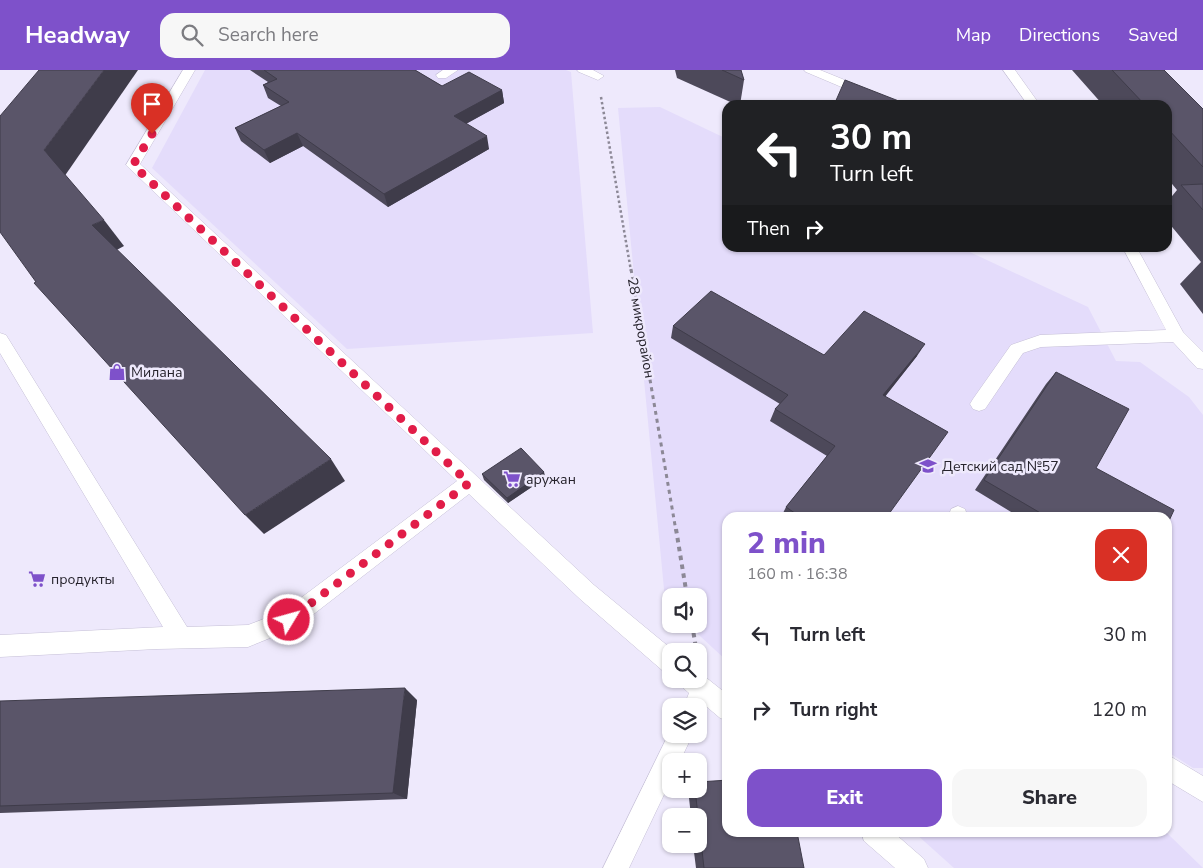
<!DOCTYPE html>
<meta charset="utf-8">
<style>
body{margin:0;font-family:"Nunito Sans",sans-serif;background:#f7f7f7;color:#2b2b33;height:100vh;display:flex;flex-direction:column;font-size:19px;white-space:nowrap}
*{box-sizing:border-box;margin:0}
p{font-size:16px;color:#7c7c81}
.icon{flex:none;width:28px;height:28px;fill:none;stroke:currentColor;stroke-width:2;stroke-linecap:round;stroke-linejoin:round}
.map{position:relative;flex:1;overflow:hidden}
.details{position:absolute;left:722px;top:442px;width:450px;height:325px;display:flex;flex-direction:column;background:#fff;border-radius:15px;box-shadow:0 1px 4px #0004}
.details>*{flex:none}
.top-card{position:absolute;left:722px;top:30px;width:450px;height:152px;border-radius:15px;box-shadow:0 1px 4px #0004;background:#202124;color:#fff;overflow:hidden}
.buttons{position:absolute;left:662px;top:518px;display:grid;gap:10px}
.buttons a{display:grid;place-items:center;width:45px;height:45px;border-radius:10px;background:#fff;box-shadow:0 1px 4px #0004;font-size:25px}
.pin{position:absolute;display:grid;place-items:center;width:42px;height:42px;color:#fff;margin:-51px -21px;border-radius:50% 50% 50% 0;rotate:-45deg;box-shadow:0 0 5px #0007}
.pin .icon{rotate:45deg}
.me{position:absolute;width:55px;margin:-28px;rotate:53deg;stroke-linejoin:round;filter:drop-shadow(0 0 4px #0008)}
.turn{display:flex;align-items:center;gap:18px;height:105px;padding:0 25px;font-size:22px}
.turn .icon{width:65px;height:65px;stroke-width:2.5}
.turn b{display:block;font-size:35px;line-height:42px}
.then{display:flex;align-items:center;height:48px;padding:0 25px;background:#0003;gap:10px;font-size:19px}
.round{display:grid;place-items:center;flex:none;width:52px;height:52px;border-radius:15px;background:#f7f7f7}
.head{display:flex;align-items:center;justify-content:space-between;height:85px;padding:0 25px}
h1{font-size:30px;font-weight:800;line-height:38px;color:#7e51ca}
.button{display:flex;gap:10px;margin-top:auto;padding:10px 25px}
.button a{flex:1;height:58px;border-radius:15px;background:#7e51ca;color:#fff;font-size:20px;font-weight:800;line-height:58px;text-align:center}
.button a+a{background:#f7f7f7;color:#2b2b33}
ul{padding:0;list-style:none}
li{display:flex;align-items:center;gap:15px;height:75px;padding:0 25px}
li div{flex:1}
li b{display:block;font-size:19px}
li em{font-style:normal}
header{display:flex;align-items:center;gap:30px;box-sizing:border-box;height:70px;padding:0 25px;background:#7e51ca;color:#fff}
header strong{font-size:24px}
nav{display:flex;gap:28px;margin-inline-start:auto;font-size:18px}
.search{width:350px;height:45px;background:#f7f7f7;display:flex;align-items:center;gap:12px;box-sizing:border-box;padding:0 18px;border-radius:15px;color:#7c7c81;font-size:19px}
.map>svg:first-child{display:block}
</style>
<header>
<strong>Headway</strong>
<div class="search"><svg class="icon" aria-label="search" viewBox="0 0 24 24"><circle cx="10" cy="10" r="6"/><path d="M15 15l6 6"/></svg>Search here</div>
<nav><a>Map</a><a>Directions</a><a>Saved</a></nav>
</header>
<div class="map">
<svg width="1203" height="798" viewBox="0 0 1203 798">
<rect width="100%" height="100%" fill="#eee9fc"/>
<g fill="#e4dcfb">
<path d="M 205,0 L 566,0 L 571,2 L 593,263 L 347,279 L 152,98 Z"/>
<path d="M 660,37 L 727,69 L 728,178 L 961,178 L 1088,237 L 1116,291 L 1140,292 L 1189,327 L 1203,345 L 1203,698 L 1193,698 L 1168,682 L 1168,448 L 728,448 L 727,591 L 687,554 L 699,554 L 699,526 L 671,526 L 671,542 L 666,540 L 618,38 Z"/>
<path d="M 915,763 L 1167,763 L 1203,798 L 954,798 Z"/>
</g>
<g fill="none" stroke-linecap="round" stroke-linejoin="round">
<g stroke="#c5bfd6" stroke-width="1">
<g id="service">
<path d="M 183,0 L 195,0 L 140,94 L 594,515 L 674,581 L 671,581 L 671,604 L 663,601 L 580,529 L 469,424 L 297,557 L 248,577 L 157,579 L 0,587 L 0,565 L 163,557 L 0,283 L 0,263 L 6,265 L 187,557 L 248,555 L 282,542 L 457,411 L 126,95 Z"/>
<path d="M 443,0 L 458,0 L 446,8 L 438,8 L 436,5 Z"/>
<path d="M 577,0 L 593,0 L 604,6 L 598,10 L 579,2 Z"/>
<path d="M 804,0 L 820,0 L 899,32 L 901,35 L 884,35 L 806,2 Z"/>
<path d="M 1003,0 L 1015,0 L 1040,35 L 1028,35 Z"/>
<path d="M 1123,178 L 1137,178 L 1183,262 L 1203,282 L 1203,299 L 1197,298 L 1173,272 L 1041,277 L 1023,283 L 985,339 L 979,341 L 973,339 L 970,334 L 973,329 L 1011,275 L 1040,265 L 1166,260 Z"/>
<path d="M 958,436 L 965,439 L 968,448 L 948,448 L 951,439 Z"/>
<path d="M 699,602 L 728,625 L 728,651 L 720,648 L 707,637 L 703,644 L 699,646 L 699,636 L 684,636 L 689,623 L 682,617 L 679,609 L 699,609 Z"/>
<path d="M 671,659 L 671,664 L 693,664 L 680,691 L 671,691 L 671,710 L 629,798 L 603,798 Z"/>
<path d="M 1168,685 L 1203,706 L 1203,732 L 1168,711 Z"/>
<path d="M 861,762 L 893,762 L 924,789 L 928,798 L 895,798 L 864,771 Z"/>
</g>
</g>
<path stroke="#8c8896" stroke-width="2.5" stroke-dasharray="2.5 2.5" stroke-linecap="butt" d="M 601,27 L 631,201"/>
<path stroke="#8c8896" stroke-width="3" stroke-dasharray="4 4" stroke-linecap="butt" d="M 631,199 L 676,461"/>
<g stroke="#8c8896" stroke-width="4" stroke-dasharray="4.5 4.5" stroke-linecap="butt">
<path d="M 676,459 L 687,526"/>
<path d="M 692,554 L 696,578"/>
</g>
<use href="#service" fill="#fff" fill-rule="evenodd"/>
</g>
<g fill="#4d495a">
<path d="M 250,0 L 415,0 L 442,16 L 502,20 L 504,33 L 466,54 L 489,79 L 388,137 L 303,76 L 270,93 L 241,71 L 235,58 L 281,36 L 268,28 L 263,15 L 268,12 Z"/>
<path d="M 675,0 L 741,0 L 744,10 L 740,35 L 737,35 L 677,8 Z"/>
<path d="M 1072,0 L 1164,0 L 1203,39 L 1203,244 L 1180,214 L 1201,192 L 1168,152 L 1168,131 L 1177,120 L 1168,109 L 1168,35 L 1103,35 Z"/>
<path d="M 673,256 L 824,285 L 917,286 L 885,326 L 886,448 L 782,448 L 781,447 L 786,437 L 827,386 L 770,351 L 775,339 L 780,334 L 671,268 Z"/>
<path d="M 1056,302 L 1096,398 L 1168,448 L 1021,448 L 975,420 L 1046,314 Z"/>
<path d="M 544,402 L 545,408 L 508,433 L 484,410 L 482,404 Z"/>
<path d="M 417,630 L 407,729 L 0,743 L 0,631 Z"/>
<path d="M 688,719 L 699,719 L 804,798 L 696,798 L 693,774 L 699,774 L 699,746 L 691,746 Z"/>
</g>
<g fill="#3f3c4a">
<path d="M 104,0 L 138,0 L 64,107 L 44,80 Z"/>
<path d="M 502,20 L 504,33 L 456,59 L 454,46 Z"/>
<path d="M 297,63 L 303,76 L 270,93 L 264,80 Z"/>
<path d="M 487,66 L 489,79 L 388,137 L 384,124 Z"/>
<path d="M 104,150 L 124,176 L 113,182 L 92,155 Z"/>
<path d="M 925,274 L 917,286 L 877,337 L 883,325 Z"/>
<path d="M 331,389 L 345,411 L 264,464 L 245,445 Z"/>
<path d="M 544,402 L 545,408 L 508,433 L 507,428 Z"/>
<path d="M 405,618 L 417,630 L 407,729 L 393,723 Z"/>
</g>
<g fill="#5a5569" stroke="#3f3c4a">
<path d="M 39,0 L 104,0 L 44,80 L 104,150 L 92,155 L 331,389 L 245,445 L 34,213 L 36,212 L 0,162 L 0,46 Z"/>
<path d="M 264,0 L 415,0 L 442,16 L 469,2 L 502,20 L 454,46 L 487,66 L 384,124 L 297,63 L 264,80 L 235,58 L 289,32 L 263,15 L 277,9 Z"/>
<path d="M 722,0 L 741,0 L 744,10 Z"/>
<path d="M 1112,0 L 1164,0 L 1203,39 L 1203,97 L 1168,59 L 1168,35 L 1145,35 Z"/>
<path d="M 845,10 L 909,35 L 834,35 Z"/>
<path d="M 1203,114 L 1203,140 L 1181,115 Z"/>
<path d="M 711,221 L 824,285 L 864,241 L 925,274 L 883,325 L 948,362 L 886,448 L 802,448 L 786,437 L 835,376 L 775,339 L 788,325 L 673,256 Z"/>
<path d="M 1056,302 L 1129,339 L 1096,398 L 1174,440 L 1168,453 L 1168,448 L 1049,448 L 984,410 Z"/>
<path d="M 521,378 L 544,402 L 507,428 L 482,404 Z"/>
<path d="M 405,618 L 393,723 L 0,736 L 0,631 Z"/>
<path d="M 728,710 L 728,762 L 797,762 L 804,798 L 704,798 L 695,719 L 699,719 L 699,712 Z"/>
</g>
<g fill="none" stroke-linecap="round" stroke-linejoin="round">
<path stroke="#e11d48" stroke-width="9" stroke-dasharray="0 16.2" d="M 152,64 L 133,95 L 469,413 L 289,550"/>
</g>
<defs>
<g id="shop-bare" transform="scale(1.35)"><path d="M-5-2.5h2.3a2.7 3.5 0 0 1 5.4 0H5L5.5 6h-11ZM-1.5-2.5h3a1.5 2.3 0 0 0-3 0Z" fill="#7e51ca" stroke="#eee9fc" stroke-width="2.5" paint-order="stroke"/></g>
<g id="school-bare" transform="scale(1.35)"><path d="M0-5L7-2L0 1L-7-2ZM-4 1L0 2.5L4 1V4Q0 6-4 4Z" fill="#7e51ca" stroke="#eee9fc" stroke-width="2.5" paint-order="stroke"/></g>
<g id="supermarket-bare" transform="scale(1.35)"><path d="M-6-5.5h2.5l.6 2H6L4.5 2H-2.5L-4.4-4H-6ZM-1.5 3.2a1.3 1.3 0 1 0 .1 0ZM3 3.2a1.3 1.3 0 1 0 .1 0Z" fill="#7e51ca" stroke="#eee9fc" stroke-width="2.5" paint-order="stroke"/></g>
</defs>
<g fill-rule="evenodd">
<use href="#shop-bare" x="117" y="302"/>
<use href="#school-bare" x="928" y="396"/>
<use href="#supermarket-bare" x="512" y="409"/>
<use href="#supermarket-bare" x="37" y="509"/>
</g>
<g text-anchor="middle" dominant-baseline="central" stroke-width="5" stroke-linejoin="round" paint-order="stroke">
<g font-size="14" fill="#26232c" stroke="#eee9fc">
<text transform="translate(641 258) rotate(80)">28 микрорайон</text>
</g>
<g font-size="14" fill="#26232c" stroke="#eee9fc" text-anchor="start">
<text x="131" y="302">Милана</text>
<text x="942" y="396">Детский сад №57</text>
<text x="526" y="409">аружан</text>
<text x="51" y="509">продукты</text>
</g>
</g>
</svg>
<div class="buttons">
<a><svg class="icon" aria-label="sound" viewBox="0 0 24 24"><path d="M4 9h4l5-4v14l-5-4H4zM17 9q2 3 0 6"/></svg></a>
<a><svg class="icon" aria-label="search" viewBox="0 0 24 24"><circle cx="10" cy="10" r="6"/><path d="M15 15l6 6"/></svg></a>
<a><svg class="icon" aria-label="layers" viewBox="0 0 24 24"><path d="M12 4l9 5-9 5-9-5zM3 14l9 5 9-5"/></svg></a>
<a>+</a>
<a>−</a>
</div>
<div class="pin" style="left:152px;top:64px;background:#d93025"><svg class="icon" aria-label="arrive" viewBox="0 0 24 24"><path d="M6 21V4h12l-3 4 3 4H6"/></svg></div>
<svg class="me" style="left:289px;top:550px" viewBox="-20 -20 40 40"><circle r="17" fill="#e11d48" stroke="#fff" stroke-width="3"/><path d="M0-11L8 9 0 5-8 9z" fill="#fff"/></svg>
<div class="top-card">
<div class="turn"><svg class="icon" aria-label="left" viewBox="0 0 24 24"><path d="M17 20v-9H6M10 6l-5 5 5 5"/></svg><div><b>30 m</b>Turn left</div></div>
<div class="then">Then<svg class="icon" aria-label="right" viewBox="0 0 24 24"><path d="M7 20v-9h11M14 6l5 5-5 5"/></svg></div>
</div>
<section class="details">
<div class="head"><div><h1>2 min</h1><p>160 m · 16:38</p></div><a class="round" style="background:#d93025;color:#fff"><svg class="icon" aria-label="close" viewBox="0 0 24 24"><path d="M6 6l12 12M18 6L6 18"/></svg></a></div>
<ul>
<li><svg class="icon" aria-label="left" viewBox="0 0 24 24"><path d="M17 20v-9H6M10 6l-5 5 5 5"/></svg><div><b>Turn left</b></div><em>30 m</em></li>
<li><svg class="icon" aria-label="right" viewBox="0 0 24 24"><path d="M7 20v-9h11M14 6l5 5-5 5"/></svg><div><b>Turn right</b></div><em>120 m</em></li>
</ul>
<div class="button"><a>Exit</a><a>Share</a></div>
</section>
</div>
